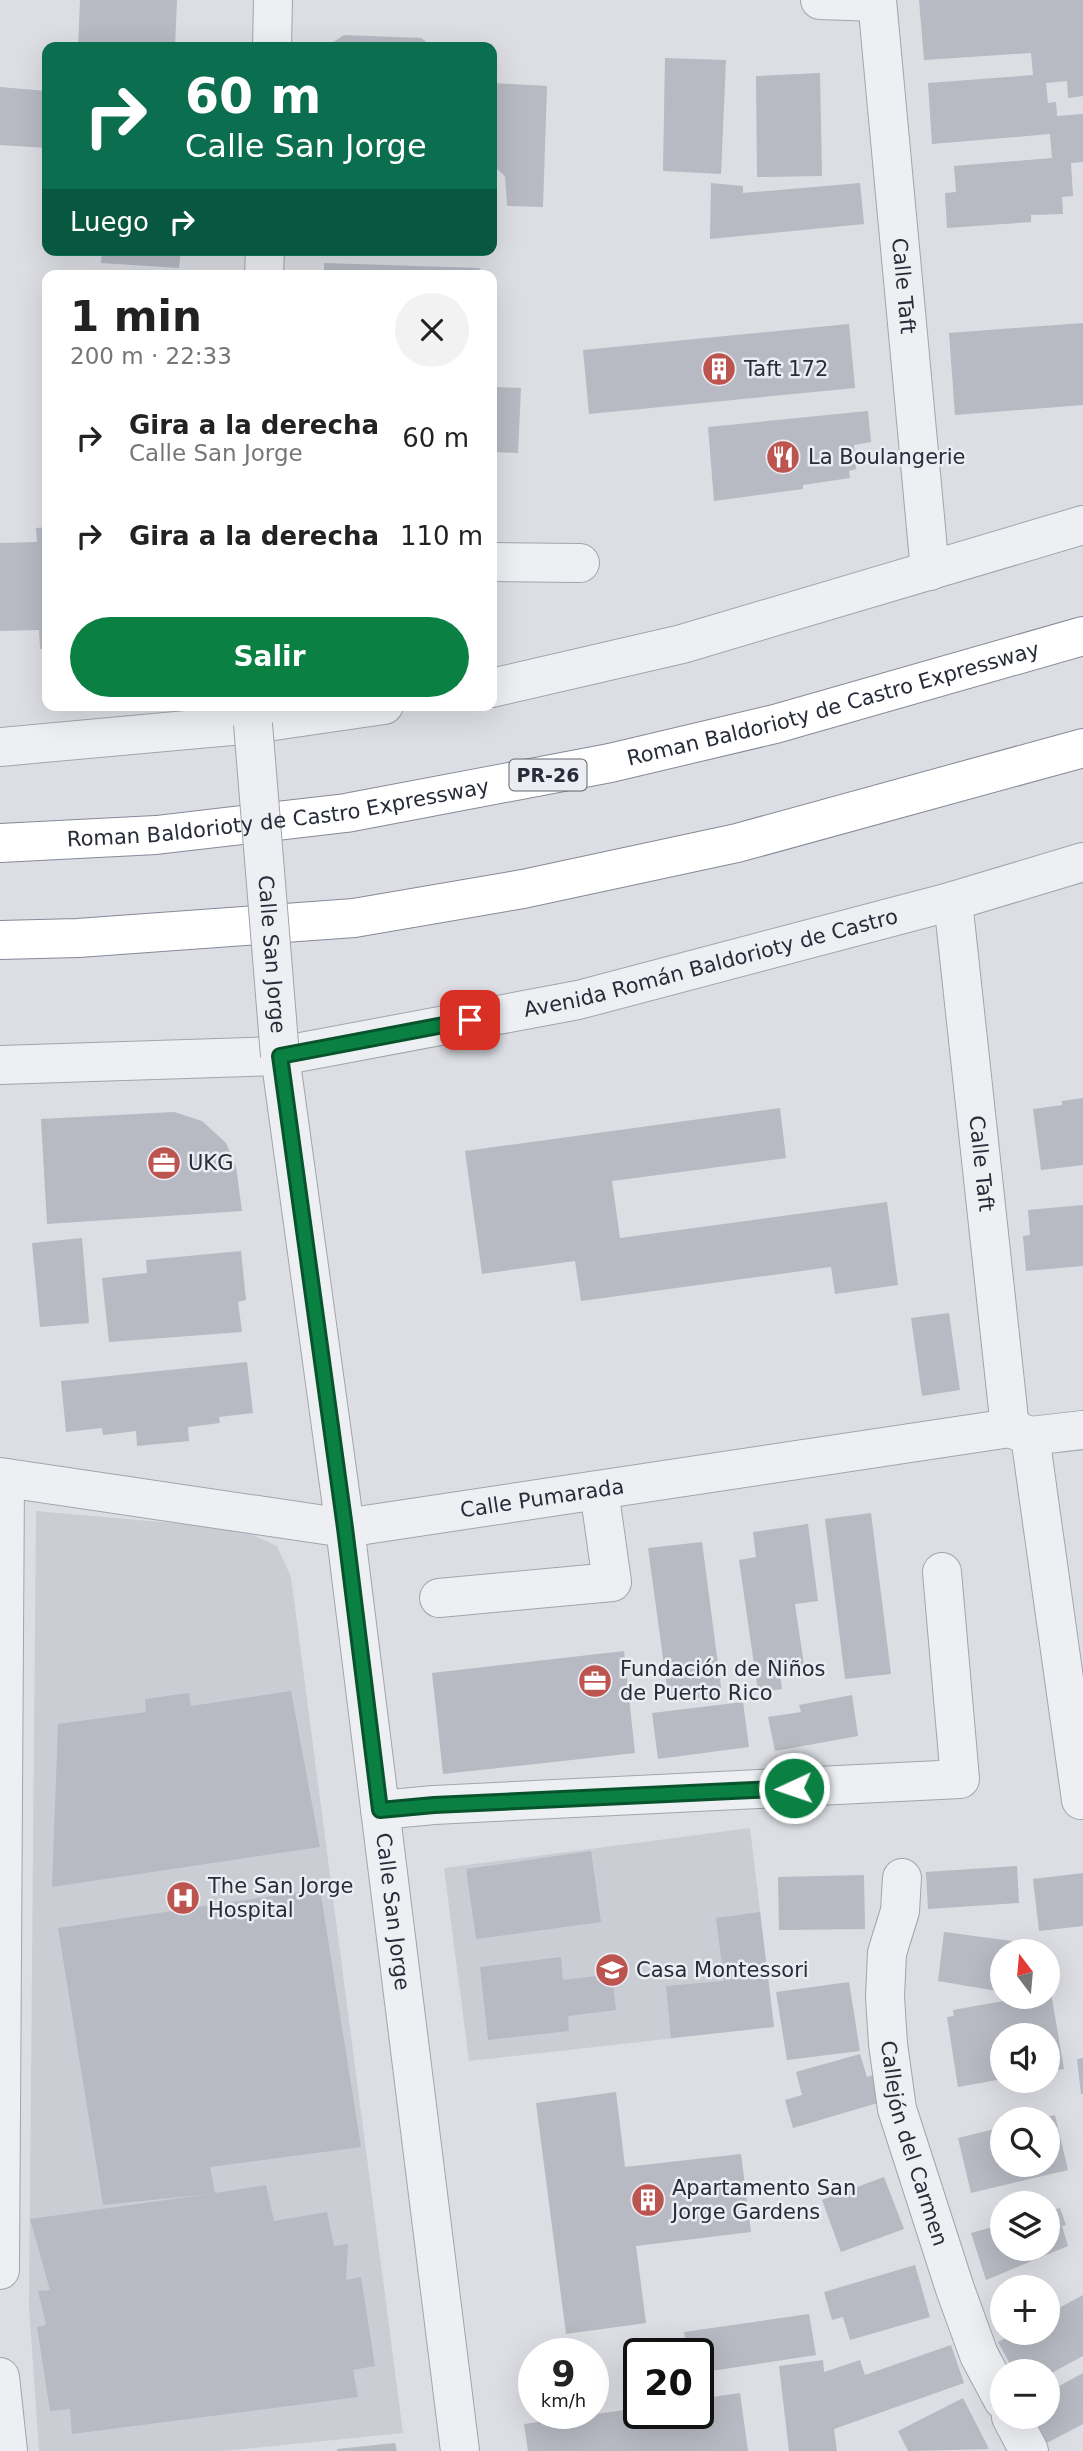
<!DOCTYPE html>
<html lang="es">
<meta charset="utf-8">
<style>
body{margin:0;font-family:"DejaVu Sans",sans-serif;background:#f2f2f2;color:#222;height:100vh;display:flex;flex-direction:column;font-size:26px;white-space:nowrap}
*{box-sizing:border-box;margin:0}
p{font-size:23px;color:#767676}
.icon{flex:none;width:38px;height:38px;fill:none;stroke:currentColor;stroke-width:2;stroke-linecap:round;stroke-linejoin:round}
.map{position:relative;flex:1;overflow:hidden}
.panel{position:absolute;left:42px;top:270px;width:455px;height:441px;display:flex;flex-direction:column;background:#fff;border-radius:14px;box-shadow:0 7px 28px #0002}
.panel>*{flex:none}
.guide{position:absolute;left:42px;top:42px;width:455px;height:214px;border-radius:14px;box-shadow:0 7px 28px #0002;background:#0b6e4f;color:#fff;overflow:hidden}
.needle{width:46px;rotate:344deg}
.buttons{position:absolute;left:990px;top:1939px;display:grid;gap:14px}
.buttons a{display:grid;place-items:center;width:70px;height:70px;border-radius:50%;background:#fff;box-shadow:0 7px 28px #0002;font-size:35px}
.speed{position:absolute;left:518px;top:2338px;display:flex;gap:14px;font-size:35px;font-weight:700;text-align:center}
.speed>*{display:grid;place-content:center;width:91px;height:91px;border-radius:50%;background:#fff;box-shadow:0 7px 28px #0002;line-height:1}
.speed small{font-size:18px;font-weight:400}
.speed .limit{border:4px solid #111;border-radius:10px;background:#fff;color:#111}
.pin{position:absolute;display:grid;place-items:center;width:60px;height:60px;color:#fff;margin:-30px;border-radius:14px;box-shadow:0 4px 10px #0006}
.me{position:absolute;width:77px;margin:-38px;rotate:267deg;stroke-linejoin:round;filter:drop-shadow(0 0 5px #0008)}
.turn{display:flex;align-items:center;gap:24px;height:147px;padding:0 28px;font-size:32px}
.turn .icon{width:91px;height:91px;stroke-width:2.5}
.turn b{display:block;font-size:49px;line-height:60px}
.then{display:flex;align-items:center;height:66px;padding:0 28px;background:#0003;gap:14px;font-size:26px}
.round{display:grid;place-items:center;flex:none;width:74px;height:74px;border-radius:37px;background:#f2f2f2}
.overview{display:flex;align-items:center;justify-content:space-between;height:119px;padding:0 28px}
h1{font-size:42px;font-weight:600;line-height:52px}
.button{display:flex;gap:14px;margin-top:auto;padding:14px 28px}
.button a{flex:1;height:80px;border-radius:42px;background:#0b8043;color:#fff;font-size:28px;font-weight:600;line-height:80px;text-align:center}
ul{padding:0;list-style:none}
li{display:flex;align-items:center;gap:21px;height:98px;padding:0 28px}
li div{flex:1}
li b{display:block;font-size:26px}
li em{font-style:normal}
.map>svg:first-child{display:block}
</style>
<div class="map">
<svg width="1083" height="2451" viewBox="0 0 1083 2451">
<rect width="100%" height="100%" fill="#dcdee4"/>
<g fill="#cbcdd5">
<path d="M 36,1511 L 240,1529 L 277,1546 L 291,1577 L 403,2433 L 223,2451 L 39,2451 L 29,2307 Z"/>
<path d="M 750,1828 L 774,2027 L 469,2061 L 444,1868 Z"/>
</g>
<g fill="#b7b9c3">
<path d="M 80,0 L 177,0 L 175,47 L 78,47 Z"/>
<path d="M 919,0 L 1083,0 L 1083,96 L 1068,98 L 1067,81 L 1046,83 L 1048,103 L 1056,102 L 1057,116 L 1083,114 L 1083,162 L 1071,163 L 1073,196 L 1062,197 L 1063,214 L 1031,215 L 1031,222 L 947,228 L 945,193 L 956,192 L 954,166 L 1052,158 L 1050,134 L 932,144 L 928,83 L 1033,75 L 1031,53 L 924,60 Z"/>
<path d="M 344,35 L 421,38 L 433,47 L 326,47 Z"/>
<path d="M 665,58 L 726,60 L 721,174 L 663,171 Z"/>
<path d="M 820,73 L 822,176 L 757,177 L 756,76 Z"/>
<path d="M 492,83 L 547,86 L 543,207 L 507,206 L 505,176 L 492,165 Z"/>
<path d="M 0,87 L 47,91 L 47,148 L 0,145 Z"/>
<path d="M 711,183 L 743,186 L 743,193 L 860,183 L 864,224 L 710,239 Z"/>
<path d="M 102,250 L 181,250 L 179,268 L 101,263 Z"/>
<path d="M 324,263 L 480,268 L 479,275 L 324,275 Z"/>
<path d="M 1083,323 L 1083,405 L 955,415 L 949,333 Z"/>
<path d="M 849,324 L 855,388 L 589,414 L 583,350 Z"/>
<path d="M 492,387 L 521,388 L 518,453 L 492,452 Z"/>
<path d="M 868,411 L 871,442 L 854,445 L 856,469 L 849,471 L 850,478 L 803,485 L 803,489 L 714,501 L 708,427 Z"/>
<path d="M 47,527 L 47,649 L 40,649 L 39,630 L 0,631 L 0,543 L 37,542 L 36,528 Z"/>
<path d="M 1083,1098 L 1083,1165 L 1041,1170 L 1033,1109 L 1062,1105 L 1062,1101 Z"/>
<path d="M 780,1108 L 786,1158 L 612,1181 L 620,1238 L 887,1202 L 898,1285 L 835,1294 L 831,1267 L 581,1301 L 575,1261 L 482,1274 L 465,1151 Z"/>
<path d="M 174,1112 L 202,1121 L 226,1143 L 236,1167 L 242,1211 L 47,1224 L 41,1119 Z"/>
<path d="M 1083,1205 L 1083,1266 L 1026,1271 L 1023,1236 L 1030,1235 L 1028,1210 Z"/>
<path d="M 82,1238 L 89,1323 L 40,1327 L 32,1243 Z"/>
<path d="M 241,1251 L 246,1300 L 238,1302 L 242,1332 L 109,1342 L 102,1278 L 147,1273 L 146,1260 Z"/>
<path d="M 949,1313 L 960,1390 L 922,1396 L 911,1318 Z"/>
<path d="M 247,1362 L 253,1413 L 219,1417 L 220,1423 L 188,1427 L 189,1441 L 137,1446 L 136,1431 L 103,1435 L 102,1428 L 66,1432 L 61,1381 Z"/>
<path d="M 871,1513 L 891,1674 L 845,1679 L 825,1519 Z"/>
<path d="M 808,1524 L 818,1601 L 795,1604 L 805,1672 L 780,1675 L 782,1689 L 758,1692 L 739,1560 L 756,1557 L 753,1532 Z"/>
<path d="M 702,1542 L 722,1695 L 669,1702 L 648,1548 Z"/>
<path d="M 624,1651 L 635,1753 L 443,1774 L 432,1673 Z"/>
<path d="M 291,1691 L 320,1847 L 52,1887 L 58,1724 L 146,1712 L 145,1699 L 189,1693 L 191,1706 Z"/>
<path d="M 852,1695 L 858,1736 L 775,1751 L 768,1717 L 801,1712 L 799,1705 Z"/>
<path d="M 743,1702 L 749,1747 L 658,1759 L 652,1713 Z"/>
<path d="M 591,1851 L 601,1922 L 476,1939 L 466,1869 Z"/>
<path d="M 1017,1866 L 1019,1903 L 928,1909 L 926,1872 Z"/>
<path d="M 1083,1873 L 1083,1926 L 1039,1931 L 1033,1879 Z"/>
<path d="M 864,1875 L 865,1929 L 779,1930 L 778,1877 Z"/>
<path d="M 320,1889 L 361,2147 L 210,2167 L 215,2193 L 266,2185 L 274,2221 L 327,2212 L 334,2246 L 348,2244 L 346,2280 L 361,2277 L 375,2366 L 353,2370 L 358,2397 L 72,2434 L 70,2409 L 50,2411 L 37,2327 L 46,2325 L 38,2291 L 50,2290 L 30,2219 L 209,2194 L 103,2205 L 58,1928 Z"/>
<path d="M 760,1912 L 774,2027 L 671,2038 L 666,1986 L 724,1981 L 716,1918 Z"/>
<path d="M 944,1932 L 1036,1944 L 1037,1951 L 1003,1951 L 1003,1992 L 938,1981 Z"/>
<path d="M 561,1957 L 563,1980 L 612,1974 L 616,2010 L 568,2016 L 569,2031 L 488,2040 L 480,1967 Z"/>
<path d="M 849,1982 L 860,2051 L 787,2060 L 776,1992 Z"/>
<path d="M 1048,1993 L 1051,1993 L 1064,2069 L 1048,2071 L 1048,2035 L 1003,2035 L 1003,2079 L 958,2087 L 947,2017 L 954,2016 L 953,2010 L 1027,1997 L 1048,1997 Z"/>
<path d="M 860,2054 L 867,2077 L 873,2075 L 881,2102 L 793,2128 L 785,2100 L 802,2095 L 796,2072 Z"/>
<path d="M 1083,2058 L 1083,2094 L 1081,2094 L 1077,2059 Z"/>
<path d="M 616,2092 L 625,2167 L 741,2154 L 751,2232 L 636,2246 L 646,2323 L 566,2334 L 536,2103 Z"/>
<path d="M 1055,2115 L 1068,2170 L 971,2193 L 958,2138 L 1003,2127 L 1003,2165 L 1048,2165 L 1048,2119 L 1041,2118 Z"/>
<path d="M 884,2177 L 904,2229 L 841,2252 L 822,2200 Z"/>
<path d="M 1060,2208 L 1066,2225 L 1062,2226 L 1068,2246 L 986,2280 L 971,2233 L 1003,2224 L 1003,2249 L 1048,2249 L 1048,2211 Z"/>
<path d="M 915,2265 L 930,2317 L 850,2340 L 843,2317 L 832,2320 L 824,2292 Z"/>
<path d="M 1083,2295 L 1083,2356 L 1048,2375 L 1048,2371 L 1014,2371 L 998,2342 L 1015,2333 L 1048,2333 L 1048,2314 Z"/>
<path d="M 809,2314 L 816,2355 L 698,2373 L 698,2354 L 688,2354 L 684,2332 Z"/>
<path d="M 951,2345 L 964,2383 L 834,2429 L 837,2451 L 789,2451 L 779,2366 L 823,2360 L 824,2372 L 860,2360 L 865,2375 Z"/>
<path d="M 1083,2373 L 1083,2424 L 1047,2443 L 1033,2417 L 1048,2417 L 1048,2392 Z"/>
<path d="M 740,2393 L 748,2451 L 528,2451 L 524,2424 L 639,2408 L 639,2413 L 698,2413 L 698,2399 Z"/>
<path d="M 963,2398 L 989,2449 L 908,2451 L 898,2431 Z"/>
<path d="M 395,2443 L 397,2451 L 337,2451 L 337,2449 Z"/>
</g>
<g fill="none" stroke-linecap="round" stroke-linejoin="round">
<g stroke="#a2a5ad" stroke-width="40">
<g id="minor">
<path d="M 820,0 L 877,2"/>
<path id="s1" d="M 877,0 L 930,571"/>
<path d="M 272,47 L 273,0"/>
<path d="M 264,275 L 265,250"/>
<path d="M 492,562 L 580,563"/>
<path d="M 492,688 L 682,644 L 1083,525"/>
<path d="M 0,747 L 253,724 L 384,705"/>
<path id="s2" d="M 953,901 L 1010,1428"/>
<path id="s3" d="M 280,1056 L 345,1528 L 460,2451"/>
<path id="s4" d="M 0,1065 L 280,1056 L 578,1000 L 953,901 L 1083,862"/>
<path d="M 1030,1436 L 1081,1800"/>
<path id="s5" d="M 0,1477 L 345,1528 L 1010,1428 L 1030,1436 L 1083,1430"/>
<path d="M 439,1598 L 612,1582 L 599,1490"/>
<path d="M 380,1810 L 434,1805 L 960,1779 L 942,1572"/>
<path id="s6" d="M 902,1878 L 900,1911 L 887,1953 L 885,1997 L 888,2044 L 897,2109 L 955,2289 L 979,2355 L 1003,2400"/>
<path d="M 0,2270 L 5,1478"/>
<path d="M 0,2377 L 8,2451"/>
<path d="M 1011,2417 L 1029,2451"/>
</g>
</g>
<g stroke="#868999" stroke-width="40">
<g id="highway">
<path id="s7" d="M 0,843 L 156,835 L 346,813 L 610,763 L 775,724 L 1083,636"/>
<path d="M 0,940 L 78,938 L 354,918 L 523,889 L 737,843 L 1083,748"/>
</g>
</g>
<use href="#minor" stroke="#eeeff3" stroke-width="38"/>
<use href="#highway" stroke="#fff" stroke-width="38"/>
<g stroke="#a2a5ad" stroke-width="40" stroke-linecap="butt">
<g id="minor-bridge">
<path id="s8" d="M 253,724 L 280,1056"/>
</g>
</g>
<use href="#minor-bridge" stroke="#eeeff3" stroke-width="38"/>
</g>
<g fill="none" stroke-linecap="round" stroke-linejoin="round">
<g stroke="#07532c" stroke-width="18">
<path id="route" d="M 470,1020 L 280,1056 L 345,1528 L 380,1810 L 434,1805 L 794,1788"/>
</g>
<use href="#route" stroke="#0b8043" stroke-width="12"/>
</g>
<defs>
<g id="building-disc" transform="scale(1.75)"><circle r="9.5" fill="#bc554f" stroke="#ebedf2"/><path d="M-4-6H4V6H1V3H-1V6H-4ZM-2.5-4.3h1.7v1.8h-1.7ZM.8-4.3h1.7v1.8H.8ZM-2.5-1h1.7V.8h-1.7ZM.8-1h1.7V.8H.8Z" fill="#fff"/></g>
<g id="restaurant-disc" transform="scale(1.75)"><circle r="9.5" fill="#bc554f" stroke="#ebedf2"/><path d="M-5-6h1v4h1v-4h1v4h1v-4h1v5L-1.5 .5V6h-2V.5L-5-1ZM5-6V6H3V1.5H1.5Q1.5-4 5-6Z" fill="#fff"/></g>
<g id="office-disc" transform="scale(1.75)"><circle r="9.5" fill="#bc554f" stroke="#ebedf2"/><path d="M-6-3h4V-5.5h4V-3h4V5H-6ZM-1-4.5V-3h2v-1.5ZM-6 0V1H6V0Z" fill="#fff"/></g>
<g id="hospital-disc" transform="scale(1.75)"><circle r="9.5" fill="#bc554f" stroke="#ebedf2"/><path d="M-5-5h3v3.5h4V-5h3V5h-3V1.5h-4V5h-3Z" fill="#fff"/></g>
<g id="school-disc" transform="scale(1.75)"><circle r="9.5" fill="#bc554f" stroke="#ebedf2"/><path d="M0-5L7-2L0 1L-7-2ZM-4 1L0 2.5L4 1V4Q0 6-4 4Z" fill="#fff"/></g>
</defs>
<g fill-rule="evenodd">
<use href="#building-disc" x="719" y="369"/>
<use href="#restaurant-disc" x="783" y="457"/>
<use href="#office-disc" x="164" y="1163"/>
<use href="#office-disc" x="595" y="1681"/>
<use href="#hospital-disc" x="183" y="1898"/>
<use href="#school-disc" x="612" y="1970"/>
<use href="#building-disc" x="648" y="2200"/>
</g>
<g text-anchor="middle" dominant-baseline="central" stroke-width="5" stroke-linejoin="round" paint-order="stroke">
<rect fill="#ebedf2" stroke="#626570" stroke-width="2" x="509.5" y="759.5" width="77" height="31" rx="5"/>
<g font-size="19" font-weight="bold" fill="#282b39">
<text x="548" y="775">PR-26</text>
</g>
<g font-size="21" fill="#282b39" stroke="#ebedf2">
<text stroke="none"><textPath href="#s1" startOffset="287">Calle Taft</textPath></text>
<text stroke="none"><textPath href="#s7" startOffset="847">Roman Baldorioty de Castro Expressway</textPath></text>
<text stroke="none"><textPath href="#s7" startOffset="280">Roman Baldorioty de Castro Expressway</textPath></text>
<text stroke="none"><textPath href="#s8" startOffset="231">Calle San Jorge</textPath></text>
<text stroke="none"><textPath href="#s4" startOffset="721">Avenida Román Baldorioty de Castro</textPath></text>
<text stroke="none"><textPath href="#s2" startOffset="264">Calle Taft</textPath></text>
<text stroke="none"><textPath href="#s5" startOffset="548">Calle Pumarada</textPath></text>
<text stroke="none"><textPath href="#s3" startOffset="863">Calle San Jorge</textPath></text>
<text stroke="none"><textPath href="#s6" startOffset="271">Callejón del Carmen</textPath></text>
</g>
<g font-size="21" fill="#282b39" stroke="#ebedf2" text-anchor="start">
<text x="744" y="369">Taft 172</text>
<text x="808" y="457">La Boulangerie</text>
<text x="188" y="1163">UKG</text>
<text x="620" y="1669">Fundación de Niños<tspan x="620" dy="24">de Puerto Rico</tspan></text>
<text x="208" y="1886">The San Jorge<tspan x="208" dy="24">Hospital</tspan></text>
<text x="636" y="1970">Casa Montessori</text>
<text x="672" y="2188">Apartamento San<tspan x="672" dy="24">Jorge Gardens</tspan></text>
</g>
</g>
</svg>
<div class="buttons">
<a><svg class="needle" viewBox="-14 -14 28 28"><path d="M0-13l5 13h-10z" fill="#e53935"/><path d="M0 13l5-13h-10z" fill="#767676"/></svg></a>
<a><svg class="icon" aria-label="sound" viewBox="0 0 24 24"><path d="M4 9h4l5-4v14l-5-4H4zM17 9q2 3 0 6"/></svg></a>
<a><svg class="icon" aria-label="search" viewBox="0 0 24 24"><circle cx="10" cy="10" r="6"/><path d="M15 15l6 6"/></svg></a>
<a><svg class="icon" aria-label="layers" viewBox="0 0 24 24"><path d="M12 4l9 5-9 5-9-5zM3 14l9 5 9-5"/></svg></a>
<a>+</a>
<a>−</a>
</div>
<div class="speed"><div>9<small>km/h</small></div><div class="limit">20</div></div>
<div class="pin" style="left:470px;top:1020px;background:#d93025"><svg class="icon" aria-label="arrive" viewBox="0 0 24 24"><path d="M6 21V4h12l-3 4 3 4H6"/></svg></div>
<svg class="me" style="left:794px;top:1788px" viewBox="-20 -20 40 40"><circle r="17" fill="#0b8043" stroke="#fff" stroke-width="3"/><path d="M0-11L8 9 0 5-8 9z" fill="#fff"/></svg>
<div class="guide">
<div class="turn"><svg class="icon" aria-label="right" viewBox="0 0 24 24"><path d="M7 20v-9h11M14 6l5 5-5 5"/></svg><div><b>60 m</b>Calle San Jorge</div></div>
<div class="then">Luego<svg class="icon" aria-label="right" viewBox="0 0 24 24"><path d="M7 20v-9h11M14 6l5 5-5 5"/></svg></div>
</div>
<section class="panel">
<div class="overview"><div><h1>1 min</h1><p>200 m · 22:33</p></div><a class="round"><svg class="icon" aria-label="close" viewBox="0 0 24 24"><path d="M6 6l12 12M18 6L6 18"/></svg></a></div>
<ul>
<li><svg class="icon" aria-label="right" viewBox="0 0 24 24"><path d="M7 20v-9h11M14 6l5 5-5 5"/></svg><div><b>Gira a la derecha</b><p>Calle San Jorge</p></div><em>60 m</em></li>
<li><svg class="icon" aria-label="right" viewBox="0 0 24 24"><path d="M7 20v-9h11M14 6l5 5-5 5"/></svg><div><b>Gira a la derecha</b></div><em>110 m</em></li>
</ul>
<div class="button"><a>Salir</a></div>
</section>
</div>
